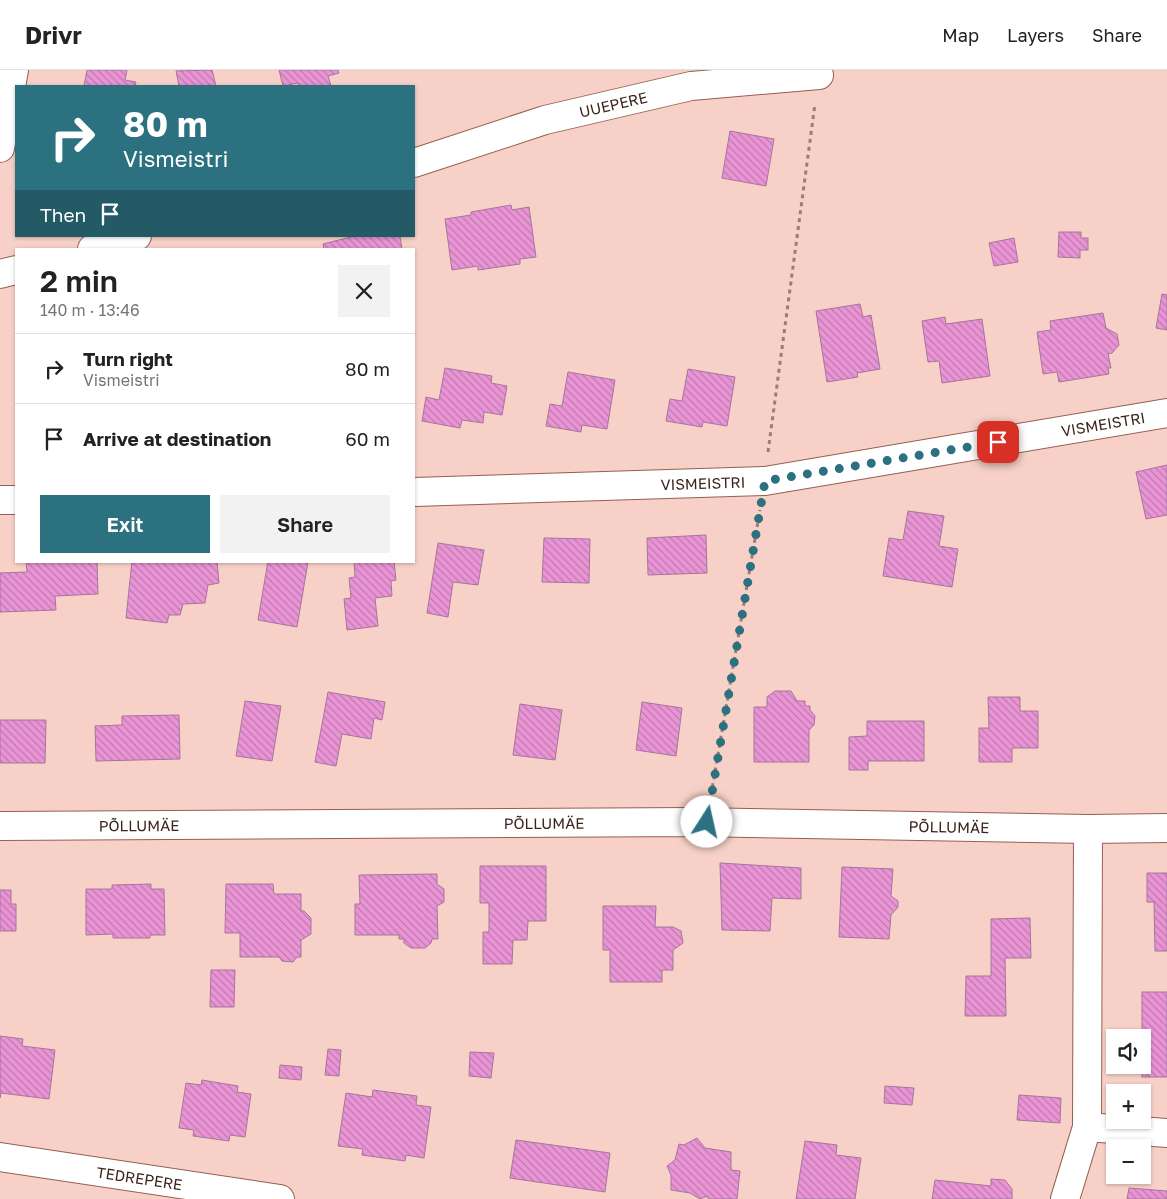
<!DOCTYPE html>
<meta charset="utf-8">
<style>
body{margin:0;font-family:"Golos Text",sans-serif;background:#f2f2f2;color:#222;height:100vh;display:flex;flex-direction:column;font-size:19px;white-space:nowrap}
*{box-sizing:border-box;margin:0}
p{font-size:16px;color:#767676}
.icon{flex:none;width:28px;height:28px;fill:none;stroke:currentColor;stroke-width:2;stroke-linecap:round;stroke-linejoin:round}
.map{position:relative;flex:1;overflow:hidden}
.details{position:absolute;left:15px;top:178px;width:400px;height:315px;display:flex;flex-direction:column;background:#fff;border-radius:0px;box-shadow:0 1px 4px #0004}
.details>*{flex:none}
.top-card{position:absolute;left:15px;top:15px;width:400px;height:152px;border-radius:0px;box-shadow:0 1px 4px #0004;background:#2c7180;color:#fff;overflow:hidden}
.tools{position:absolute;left:1106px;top:959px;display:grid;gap:10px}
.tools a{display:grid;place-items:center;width:45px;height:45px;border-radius:0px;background:#fff;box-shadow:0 1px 4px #0004;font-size:25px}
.pin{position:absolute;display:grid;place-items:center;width:42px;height:42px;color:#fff;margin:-21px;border-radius:10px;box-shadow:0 2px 8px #0006}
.me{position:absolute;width:55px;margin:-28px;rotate:10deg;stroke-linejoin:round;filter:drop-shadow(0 0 4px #0008)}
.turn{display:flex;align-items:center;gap:18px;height:105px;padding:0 25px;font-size:22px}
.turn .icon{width:65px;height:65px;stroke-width:2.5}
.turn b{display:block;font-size:35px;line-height:42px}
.then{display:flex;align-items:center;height:48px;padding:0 25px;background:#0003;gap:10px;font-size:19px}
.round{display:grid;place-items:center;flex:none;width:52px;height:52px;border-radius:0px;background:#f2f2f2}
.summary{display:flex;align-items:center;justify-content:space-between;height:85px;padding:0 25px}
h1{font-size:30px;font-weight:600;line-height:38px}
.action{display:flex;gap:10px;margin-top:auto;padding:10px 25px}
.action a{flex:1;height:58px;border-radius:0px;background:#2c7180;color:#fff;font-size:20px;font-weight:600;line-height:58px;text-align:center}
.action a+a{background:#f2f2f2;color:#222}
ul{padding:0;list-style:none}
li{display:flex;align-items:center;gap:15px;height:70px;padding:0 25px;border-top:1px solid #e0e0e0}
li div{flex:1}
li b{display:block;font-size:19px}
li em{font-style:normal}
header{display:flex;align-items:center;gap:30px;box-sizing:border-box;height:70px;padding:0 25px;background:#fff;border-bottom:1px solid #e0e0e0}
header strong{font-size:24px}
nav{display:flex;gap:28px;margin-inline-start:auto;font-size:18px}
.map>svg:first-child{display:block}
</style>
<header>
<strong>Drivr</strong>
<nav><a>Map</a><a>Layers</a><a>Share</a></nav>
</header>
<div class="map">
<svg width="1167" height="1129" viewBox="0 0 1167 1129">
<defs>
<pattern id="building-back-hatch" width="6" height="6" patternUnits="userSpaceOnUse" patternTransform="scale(1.25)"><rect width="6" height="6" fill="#ea94d6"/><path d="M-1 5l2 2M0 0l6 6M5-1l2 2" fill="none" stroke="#bf79ad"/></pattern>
</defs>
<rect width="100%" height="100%" fill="#f7d1c7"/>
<g fill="url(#building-back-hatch)" stroke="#a5769a">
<path d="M 87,0 L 127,0 L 125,10 L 136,12 L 135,16 L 84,16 Z"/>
<path d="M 212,0 L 216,16 L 179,16 L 176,1 Z"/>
<path d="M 279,0 L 338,0 L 339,3 L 328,6 L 331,16 L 299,16 L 298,13 L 283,16 Z"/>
<path d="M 730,61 L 774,69 L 766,116 L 722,108 Z"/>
<path d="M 511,135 L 512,140 L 529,137 L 536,187 L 520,189 L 520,194 L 478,200 L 478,196 L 452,200 L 445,149 L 471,145 L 471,142 Z"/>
<path d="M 1059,162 L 1081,162 L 1081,168 L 1088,168 L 1088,180 L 1080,180 L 1080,188 L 1058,187 Z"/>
<path d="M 395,166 L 400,166 L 402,179 L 324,179 L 323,174 L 355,166 Z"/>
<path d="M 1014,168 L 1018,192 L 994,196 L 989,173 Z"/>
<path d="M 1162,224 L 1167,225 L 1167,260 L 1156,258 Z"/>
<path d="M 860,234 L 863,247 L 871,245 L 880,299 L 857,303 L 858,307 L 827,312 L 816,241 Z"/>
<path d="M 1103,243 L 1106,258 L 1117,264 L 1119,275 L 1112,283 L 1108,284 L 1111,298 L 1108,298 L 1109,304 L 1059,312 L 1057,302 L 1043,304 L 1037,262 L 1051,260 L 1050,251 Z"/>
<path d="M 945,247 L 946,254 L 982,249 L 990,306 L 942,313 L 939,291 L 928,292 L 922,251 Z"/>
<path d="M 445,298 L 492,306 L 491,313 L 507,316 L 502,345 L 484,342 L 483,353 L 462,350 L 460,358 L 422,351 L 426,327 L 439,330 Z"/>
<path d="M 688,299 L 735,307 L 727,356 L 703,352 L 702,357 L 666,351 L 670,329 L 682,331 Z"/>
<path d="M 568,302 L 615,310 L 607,359 L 582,355 L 581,362 L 546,356 L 550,334 L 562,336 Z"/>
<path d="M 1167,395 L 1167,445 L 1146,449 L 1136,402 Z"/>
<path d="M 908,441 L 944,446 L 939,476 L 958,479 L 952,517 L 883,506 L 889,468 L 903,470 Z"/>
<path d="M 706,465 L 707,503 L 648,505 L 647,468 Z"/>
<path d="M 544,468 L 590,469 L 589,513 L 542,512 Z"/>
<path d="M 438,473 L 484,480 L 478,515 L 453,512 L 448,547 L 427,543 Z"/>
<path d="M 26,491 L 97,491 L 98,524 L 55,526 L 56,540 L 0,542 L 0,503 L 27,502 Z"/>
<path d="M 132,491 L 217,491 L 219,513 L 208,515 L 205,533 L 183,534 L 180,545 L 169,545 L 167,553 L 126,548 Z"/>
<path d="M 268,491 L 308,492 L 297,557 L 258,550 Z"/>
<path d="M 354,491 L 394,491 L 396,510 L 391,511 L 392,526 L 375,528 L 378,556 L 347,560 L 344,529 L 351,528 L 349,508 L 355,507 Z"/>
<path d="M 775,621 L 791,621 L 797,631 L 805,631 L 805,636 L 810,636 L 810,640 L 815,646 L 814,655 L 809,660 L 809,692 L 754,692 L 754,637 L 767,637 L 767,627 Z"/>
<path d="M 328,622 L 385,632 L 382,650 L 374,648 L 371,669 L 342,664 L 336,696 L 315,692 Z"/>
<path d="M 988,627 L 1020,627 L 1020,641 L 1038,641 L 1038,678 L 1012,678 L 1012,692 L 979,692 L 979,658 L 989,658 Z"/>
<path d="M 245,631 L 281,636 L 272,691 L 236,686 Z"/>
<path d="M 642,632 L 682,638 L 676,686 L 636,680 Z"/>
<path d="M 520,634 L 562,640 L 555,690 L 513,685 Z"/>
<path d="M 179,645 L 180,689 L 96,691 L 95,656 L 122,655 L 122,646 Z"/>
<path d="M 0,650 L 46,650 L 45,693 L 0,693 Z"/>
<path d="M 867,651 L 924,651 L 924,691 L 868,691 L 868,700 L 849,700 L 849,667 L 867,666 Z"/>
<path d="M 720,793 L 801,798 L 801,829 L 772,828 L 770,861 L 722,860 Z"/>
<path d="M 480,796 L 546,796 L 546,851 L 528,851 L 527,870 L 513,870 L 512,894 L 483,894 L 483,862 L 489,862 L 489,833 L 480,833 Z"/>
<path d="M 842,797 L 893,799 L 891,826 L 898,831 L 898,837 L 891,845 L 889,869 L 839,867 Z"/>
<path d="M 1147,803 L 1167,803 L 1167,881 L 1155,881 L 1154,832 L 1147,832 Z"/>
<path d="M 437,804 L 437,814 L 444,819 L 444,832 L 437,836 L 438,869 L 432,869 L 431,873 L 425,878 L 411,878 L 404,873 L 404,869 L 399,869 L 399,865 L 355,865 L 355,834 L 360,834 L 359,805 Z"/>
<path d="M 151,814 L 151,819 L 164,819 L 165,865 L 150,865 L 150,868 L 113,868 L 113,864 L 86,865 L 86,819 L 112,819 L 112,815 Z"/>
<path d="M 226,814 L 273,814 L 274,824 L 301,824 L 301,841 L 304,841 L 311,848 L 311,864 L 301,870 L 301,887 L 297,887 L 293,892 L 282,891 L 279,887 L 240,887 L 240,863 L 225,863 Z"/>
<path d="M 0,820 L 11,820 L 11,834 L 16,834 L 16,861 L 0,861 Z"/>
<path d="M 603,836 L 656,836 L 655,857 L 673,857 L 681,861 L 683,873 L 673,880 L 673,900 L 662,900 L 662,912 L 610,912 L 610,880 L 603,880 Z"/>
<path d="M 1030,848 L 1031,888 L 1005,888 L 1006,946 L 965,946 L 966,906 L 991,906 L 991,849 Z"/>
<path d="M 211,900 L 235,900 L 234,937 L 210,937 Z"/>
<rect x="1142" y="922" width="25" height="85"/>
<path d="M 0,966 L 23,969 L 22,976 L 55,980 L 49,1029 L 1,1023 L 0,1028 Z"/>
<path d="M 328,979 L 341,980 L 339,1006 L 325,1005 Z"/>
<path d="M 470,982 L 494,983 L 491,1008 L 469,1006 Z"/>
<path d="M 280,995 L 302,997 L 301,1010 L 279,1008 Z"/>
<path d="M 202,1010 L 238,1016 L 237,1022 L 251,1024 L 245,1067 L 230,1065 L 229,1071 L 193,1066 L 194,1060 L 179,1058 L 186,1013 L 201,1015 Z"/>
<path d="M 885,1016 L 914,1018 L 912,1035 L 884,1033 Z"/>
<path d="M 373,1020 L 417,1026 L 416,1035 L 431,1037 L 424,1088 L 406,1085 L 405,1091 L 362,1085 L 363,1079 L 338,1076 L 346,1023 L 372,1027 Z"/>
<path d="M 1019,1025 L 1061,1028 L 1060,1053 L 1017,1050 Z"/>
<path d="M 697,1068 L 705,1078 L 731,1082 L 731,1100 L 740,1101 L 737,1129 L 708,1129 L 708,1126 L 700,1129 L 690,1123 L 671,1120 L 671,1105 L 667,1096 L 675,1090 L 679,1074 L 684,1075 Z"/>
<path d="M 516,1070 L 610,1083 L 605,1122 L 510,1108 Z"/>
<path d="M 805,1071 L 837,1075 L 836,1085 L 861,1088 L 855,1129 L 796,1129 Z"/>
<path d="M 991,1109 L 1005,1110 L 1012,1119 L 1012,1129 L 932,1129 L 935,1110 L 991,1116 Z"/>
<path d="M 1129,1118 L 1167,1121 L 1167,1129 L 1127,1129 Z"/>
</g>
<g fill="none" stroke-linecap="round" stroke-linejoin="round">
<g stroke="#965f50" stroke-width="30">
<g id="street">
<path d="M 0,78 L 14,0"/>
<path id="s1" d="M 414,93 L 545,50 L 691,16 L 819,5"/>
<path d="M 92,179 L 137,166"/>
<path d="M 0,204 L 16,200"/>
<path id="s2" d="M 414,422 L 765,411 L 1167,343"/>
<path d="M 0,430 L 16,430"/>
<path id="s3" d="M 0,756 L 694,752 L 1088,759 L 1167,758"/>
<path d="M 1087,1057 L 1088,759"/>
<path id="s4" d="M 0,1087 L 280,1129"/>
<path d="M 1065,1129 L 1087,1057 L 1167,1063"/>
</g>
</g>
<g stroke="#9c7d75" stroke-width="3" stroke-dasharray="4 4" stroke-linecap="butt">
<path d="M 768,382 L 815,34"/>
<path d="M 711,725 L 760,440"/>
</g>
<use href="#street" stroke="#fff" stroke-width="28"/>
</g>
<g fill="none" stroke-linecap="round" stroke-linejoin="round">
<path stroke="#2c7180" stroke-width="9" stroke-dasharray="0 16.2" d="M 707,752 L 765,411 L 998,372"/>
</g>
<g text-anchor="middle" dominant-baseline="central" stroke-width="4" stroke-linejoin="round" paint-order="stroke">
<g font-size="15" fill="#3b241d" stroke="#fcfcfc">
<text stroke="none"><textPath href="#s1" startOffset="208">UUEPERE</textPath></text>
<text stroke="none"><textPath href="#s2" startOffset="694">VISMEISTRI</textPath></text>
<text stroke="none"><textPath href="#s2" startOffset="289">VISMEISTRI</textPath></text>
<text stroke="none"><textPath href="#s3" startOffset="544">PÕLLUMÄE</textPath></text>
<text stroke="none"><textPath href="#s3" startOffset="139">PÕLLUMÄE</textPath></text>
<text stroke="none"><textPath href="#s3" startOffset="949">PÕLLUMÄE</textPath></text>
<text stroke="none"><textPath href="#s4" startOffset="141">TEDREPERE</textPath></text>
</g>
</g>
</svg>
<div class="tools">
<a><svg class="icon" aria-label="sound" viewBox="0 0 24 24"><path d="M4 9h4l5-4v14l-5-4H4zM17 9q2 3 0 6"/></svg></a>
<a>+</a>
<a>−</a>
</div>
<div class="pin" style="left:998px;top:372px;background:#d93025"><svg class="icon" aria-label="arrive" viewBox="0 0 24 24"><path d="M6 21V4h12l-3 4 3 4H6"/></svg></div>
<svg class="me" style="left:707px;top:752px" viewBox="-20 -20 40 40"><circle r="19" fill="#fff"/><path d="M0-13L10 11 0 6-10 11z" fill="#2c7180"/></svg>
<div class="top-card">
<div class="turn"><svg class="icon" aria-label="right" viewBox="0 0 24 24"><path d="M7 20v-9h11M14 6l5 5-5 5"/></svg><div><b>80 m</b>Vismeistri</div></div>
<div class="then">Then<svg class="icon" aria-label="arrive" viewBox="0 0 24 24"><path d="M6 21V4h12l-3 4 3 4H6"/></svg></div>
</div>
<section class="details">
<div class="summary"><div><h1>2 min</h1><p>140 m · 13:46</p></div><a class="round"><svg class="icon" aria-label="close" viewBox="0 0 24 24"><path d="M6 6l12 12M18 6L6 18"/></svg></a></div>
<ul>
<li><svg class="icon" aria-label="right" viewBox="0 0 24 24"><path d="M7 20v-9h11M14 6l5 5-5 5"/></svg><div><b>Turn right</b><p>Vismeistri</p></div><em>80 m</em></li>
<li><svg class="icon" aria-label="arrive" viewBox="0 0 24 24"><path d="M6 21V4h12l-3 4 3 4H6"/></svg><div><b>Arrive at destination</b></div><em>60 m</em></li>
</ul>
<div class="action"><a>Exit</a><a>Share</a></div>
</section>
</div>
